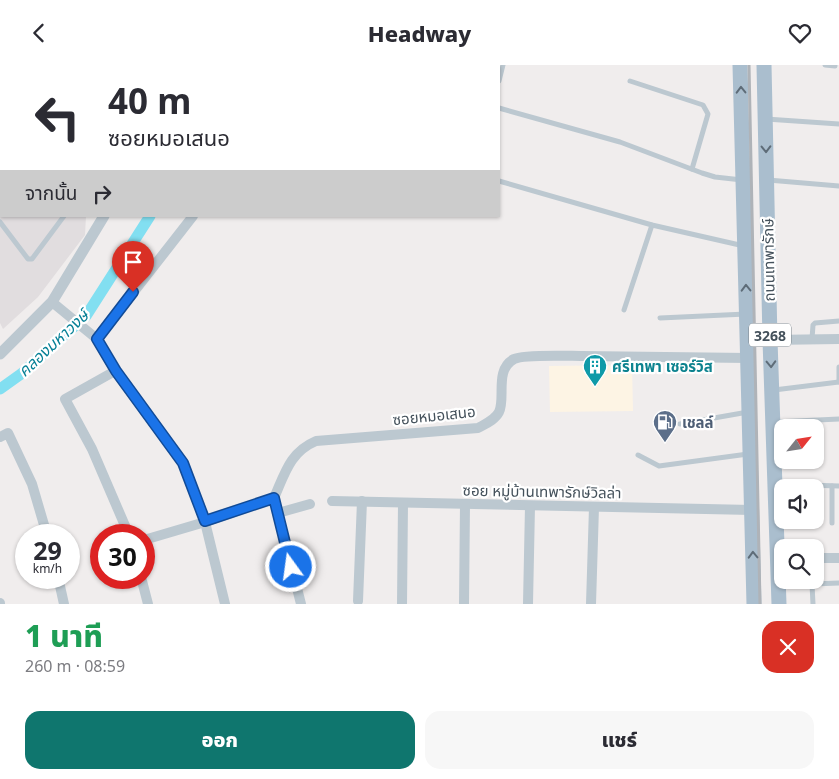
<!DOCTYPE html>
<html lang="th">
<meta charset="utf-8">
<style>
body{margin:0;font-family:"Noto Sans","Noto Sans Thai",sans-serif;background:#f7f7f7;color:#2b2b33;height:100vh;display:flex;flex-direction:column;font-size:19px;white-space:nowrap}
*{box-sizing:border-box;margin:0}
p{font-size:16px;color:#7c7c81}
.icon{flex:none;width:28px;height:28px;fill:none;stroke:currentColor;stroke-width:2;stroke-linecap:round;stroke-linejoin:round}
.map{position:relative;height:539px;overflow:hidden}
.details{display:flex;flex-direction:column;background:#fff;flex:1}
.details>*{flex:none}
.guide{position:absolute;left:0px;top:0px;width:500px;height:152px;box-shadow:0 1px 4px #0004;background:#fff;color:#2b2b33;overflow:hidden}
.needle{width:32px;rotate:60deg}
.tools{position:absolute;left:774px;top:354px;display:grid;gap:10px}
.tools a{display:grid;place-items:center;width:50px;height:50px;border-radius:10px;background:#fff;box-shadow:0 1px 4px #0004;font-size:25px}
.speed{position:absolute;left:15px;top:459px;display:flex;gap:10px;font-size:25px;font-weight:700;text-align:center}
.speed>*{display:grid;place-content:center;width:65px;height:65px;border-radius:50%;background:#fff;box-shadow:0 1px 4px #0004;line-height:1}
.speed small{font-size:12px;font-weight:400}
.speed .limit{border:8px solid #d22;background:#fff;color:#111}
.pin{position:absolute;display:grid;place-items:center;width:42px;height:42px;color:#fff;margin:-51px -21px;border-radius:50% 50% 50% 0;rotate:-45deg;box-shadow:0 0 5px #0007}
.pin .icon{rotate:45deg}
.me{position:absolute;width:55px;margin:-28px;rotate:346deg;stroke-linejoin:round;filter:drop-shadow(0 0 4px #0008)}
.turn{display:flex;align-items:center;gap:18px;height:105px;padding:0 25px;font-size:22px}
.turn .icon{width:65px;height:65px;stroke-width:2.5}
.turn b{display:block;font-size:35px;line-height:42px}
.then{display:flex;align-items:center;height:48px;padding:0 25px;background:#0003;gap:10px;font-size:19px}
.round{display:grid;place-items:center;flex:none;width:52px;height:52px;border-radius:15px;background:#f7f7f7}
.head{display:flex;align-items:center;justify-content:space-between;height:85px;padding:0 25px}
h1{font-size:30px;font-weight:800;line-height:38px;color:#1e9e55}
.button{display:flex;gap:10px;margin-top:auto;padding:10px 25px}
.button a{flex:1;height:58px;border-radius:15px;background:#0f766e;color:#fff;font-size:20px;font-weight:800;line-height:58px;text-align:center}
.button a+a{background:#f7f7f7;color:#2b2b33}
header{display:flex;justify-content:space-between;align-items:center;height:65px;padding:0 25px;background:#fff;font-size:22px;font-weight:800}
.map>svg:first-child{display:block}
</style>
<header><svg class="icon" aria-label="back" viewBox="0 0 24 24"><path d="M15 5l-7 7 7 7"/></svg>Headway<svg class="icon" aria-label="heart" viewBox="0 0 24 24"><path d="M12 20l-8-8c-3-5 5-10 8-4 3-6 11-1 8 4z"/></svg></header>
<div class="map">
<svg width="839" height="539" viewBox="0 0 839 539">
<rect width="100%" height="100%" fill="#f0eded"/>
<path fill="#fdf4e4" d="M 632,300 L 633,346 L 550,347 L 549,301 Z"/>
<path fill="#e1dddf" d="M 0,0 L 147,1 L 1,1 L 1,151 L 86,151 L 85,170 L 38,232 L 3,264 L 0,258 Z"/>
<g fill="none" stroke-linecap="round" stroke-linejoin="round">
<g stroke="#82dff1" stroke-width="11">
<path d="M 255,1 L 256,0"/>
<path d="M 0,324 L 21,309 L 86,251 L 150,151"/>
</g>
<g stroke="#bcc8d0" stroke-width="5">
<path d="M 134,0 L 135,1"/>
<path d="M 347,0 L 351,1"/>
<path d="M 825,0 L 835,1"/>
<path d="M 419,1 L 419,0"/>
<path d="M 499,16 L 503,0"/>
<path d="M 630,16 L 703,40 L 708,49 L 692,104"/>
<path d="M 499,43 L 620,77 L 702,108 L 715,112 L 742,115"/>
<path d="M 766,54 L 839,59"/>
<path d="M 768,115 L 839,121"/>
<path d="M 499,116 L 652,160 L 744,181"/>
<path d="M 0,157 L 28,194 L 32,194 L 64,151"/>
<path d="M 624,245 L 652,160"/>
<path d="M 660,253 L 746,249"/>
<path d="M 812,274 L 813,260 L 815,258 L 839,256"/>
<path d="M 839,317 L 839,302"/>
<path d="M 774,325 L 839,317"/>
<path d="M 775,357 L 839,354"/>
<path d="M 680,359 L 748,347"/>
<path d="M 638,390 L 659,401 L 748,389"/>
<path d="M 777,419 L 839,421"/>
<path d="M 832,421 L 832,458"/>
<path d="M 779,517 L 812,519 L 813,539"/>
<path d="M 812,519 L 839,518"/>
</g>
<g stroke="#bcc8d0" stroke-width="10">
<path d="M 154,0 L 155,1"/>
<path d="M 284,1 L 285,0"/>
<path d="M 52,237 L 97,274 L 115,306 L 183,398 L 205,457 L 225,539"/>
<path d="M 97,274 L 193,151"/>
<path d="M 770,275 L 839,274"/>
<path d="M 115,306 L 65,334 L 92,384 L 129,470"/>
<path d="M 0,372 L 8,368 L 32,419 L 47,470"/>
<path d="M 274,433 L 301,539"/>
<path d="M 332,436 L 752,445"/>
<path d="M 278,448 L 310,439"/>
<path d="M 144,475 L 205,457 L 274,433 C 285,408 290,387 316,376 L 478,363 C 485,359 495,355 499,347 C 506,333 494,305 514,294 C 524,289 569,291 582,291 C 637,292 693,292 748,293"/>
<path d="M 815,493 L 839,493"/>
<path d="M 58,512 L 64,539"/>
<path d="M 141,512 L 148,539"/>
<path d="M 358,536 L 362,436"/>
<path d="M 0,538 L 0,539"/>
<path d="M 402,539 L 403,438"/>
<path d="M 464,539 L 465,439"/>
<path d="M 528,539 L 530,441"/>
<path d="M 591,539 L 594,442"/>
</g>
<g stroke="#bcc8d0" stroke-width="11">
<path d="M 211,1 L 212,0"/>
<path d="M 0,289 L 52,237 L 104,151"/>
</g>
<g stroke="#aabece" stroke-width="15">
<path d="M 740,0 L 754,539"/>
<path d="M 764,0 L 770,275 L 779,539"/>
</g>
<path stroke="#afb3b8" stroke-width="3" d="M 749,0 L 760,539"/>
</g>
<defs><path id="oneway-chevron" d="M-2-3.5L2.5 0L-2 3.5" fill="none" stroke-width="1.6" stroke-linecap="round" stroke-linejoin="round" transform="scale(1.25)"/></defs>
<g stroke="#5e6c78">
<use href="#oneway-chevron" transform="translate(741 25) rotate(-91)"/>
<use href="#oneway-chevron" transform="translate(766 84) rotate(89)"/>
<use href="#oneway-chevron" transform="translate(746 223) rotate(-91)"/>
<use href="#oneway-chevron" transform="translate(771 299) rotate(88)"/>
<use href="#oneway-chevron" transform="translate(753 490) rotate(-92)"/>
</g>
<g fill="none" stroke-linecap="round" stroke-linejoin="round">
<g stroke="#114b97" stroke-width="12">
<path id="route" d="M 133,227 L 97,274 L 116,306 L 183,398 L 205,456 L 274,433 L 291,502"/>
</g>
<use href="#route" stroke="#1a73e8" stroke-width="9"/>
</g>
<defs>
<g id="building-pin" transform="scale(1.25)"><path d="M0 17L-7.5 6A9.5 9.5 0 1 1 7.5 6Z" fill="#0f9aa8" stroke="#fff"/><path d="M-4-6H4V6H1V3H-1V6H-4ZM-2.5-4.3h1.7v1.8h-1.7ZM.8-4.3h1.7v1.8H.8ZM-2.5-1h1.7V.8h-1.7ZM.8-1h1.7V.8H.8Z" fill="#fff"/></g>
<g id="fuel-pin" transform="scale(1.25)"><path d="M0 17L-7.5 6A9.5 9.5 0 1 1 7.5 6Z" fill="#5c6f8a" stroke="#fff"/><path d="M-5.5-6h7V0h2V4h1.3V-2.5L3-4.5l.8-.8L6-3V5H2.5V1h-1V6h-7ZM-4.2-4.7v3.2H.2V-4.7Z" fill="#fff"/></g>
</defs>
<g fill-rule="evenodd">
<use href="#building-pin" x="595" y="301"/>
<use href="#fuel-pin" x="665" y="357"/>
</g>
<g text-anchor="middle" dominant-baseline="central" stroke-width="4.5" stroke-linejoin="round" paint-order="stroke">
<rect fill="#fff" stroke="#7c858c" stroke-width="1" x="749" y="258.5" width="42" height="23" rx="4"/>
<g font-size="14" font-weight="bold" fill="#44515b">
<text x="770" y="270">3268</text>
</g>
<g font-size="15" fill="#44515b" stroke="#fff">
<text transform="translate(768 195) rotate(-91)">ถนนเทพารักษ์</text>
<text transform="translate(434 350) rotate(-6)">ซอยหมอเสนอ</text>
<text transform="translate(542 426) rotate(1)">ซอย หมู่บ้านเทพารักษ์วิลล่า</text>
</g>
<g font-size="15" font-weight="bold" fill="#0d838f" stroke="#fff" text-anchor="start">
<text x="612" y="301">ศรีเทพา เซอร์วิส</text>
</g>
<g font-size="15" font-weight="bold" fill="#4e5e75" stroke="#fff" text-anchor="start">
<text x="682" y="357">เชลล์</text>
</g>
<g font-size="16" font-style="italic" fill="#068096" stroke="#fff">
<text transform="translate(53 278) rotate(-43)">คลองมหาวงษ์</text>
</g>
</g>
</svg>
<div class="tools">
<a><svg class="needle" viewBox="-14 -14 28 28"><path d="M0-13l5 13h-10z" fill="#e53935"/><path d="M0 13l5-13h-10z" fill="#7c7c81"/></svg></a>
<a><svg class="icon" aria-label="sound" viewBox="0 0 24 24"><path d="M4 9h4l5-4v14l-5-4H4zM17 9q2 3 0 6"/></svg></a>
<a><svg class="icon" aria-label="search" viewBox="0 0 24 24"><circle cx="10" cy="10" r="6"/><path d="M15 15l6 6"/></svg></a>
</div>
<div class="speed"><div>29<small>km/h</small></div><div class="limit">30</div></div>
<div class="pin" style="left:133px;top:227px;background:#d93025"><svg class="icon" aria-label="arrive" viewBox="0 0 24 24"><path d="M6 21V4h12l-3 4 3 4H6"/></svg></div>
<svg class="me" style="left:291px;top:502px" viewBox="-20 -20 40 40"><circle r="17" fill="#1a73e8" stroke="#fff" stroke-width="3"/><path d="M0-11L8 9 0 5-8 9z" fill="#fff"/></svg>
<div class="guide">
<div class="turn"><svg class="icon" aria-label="left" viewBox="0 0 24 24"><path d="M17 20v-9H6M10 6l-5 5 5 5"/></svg><div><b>40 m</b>ซอยหมอเสนอ</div></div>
<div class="then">จากนั้น<svg class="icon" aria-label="right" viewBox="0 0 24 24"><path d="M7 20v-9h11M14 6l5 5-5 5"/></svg></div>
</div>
</div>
<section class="details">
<div class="head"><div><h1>1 นาที</h1><p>260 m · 08:59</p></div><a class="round" style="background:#d93025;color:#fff"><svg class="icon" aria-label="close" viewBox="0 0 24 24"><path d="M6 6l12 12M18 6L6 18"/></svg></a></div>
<div class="button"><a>ออก</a><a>แชร์</a></div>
</section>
